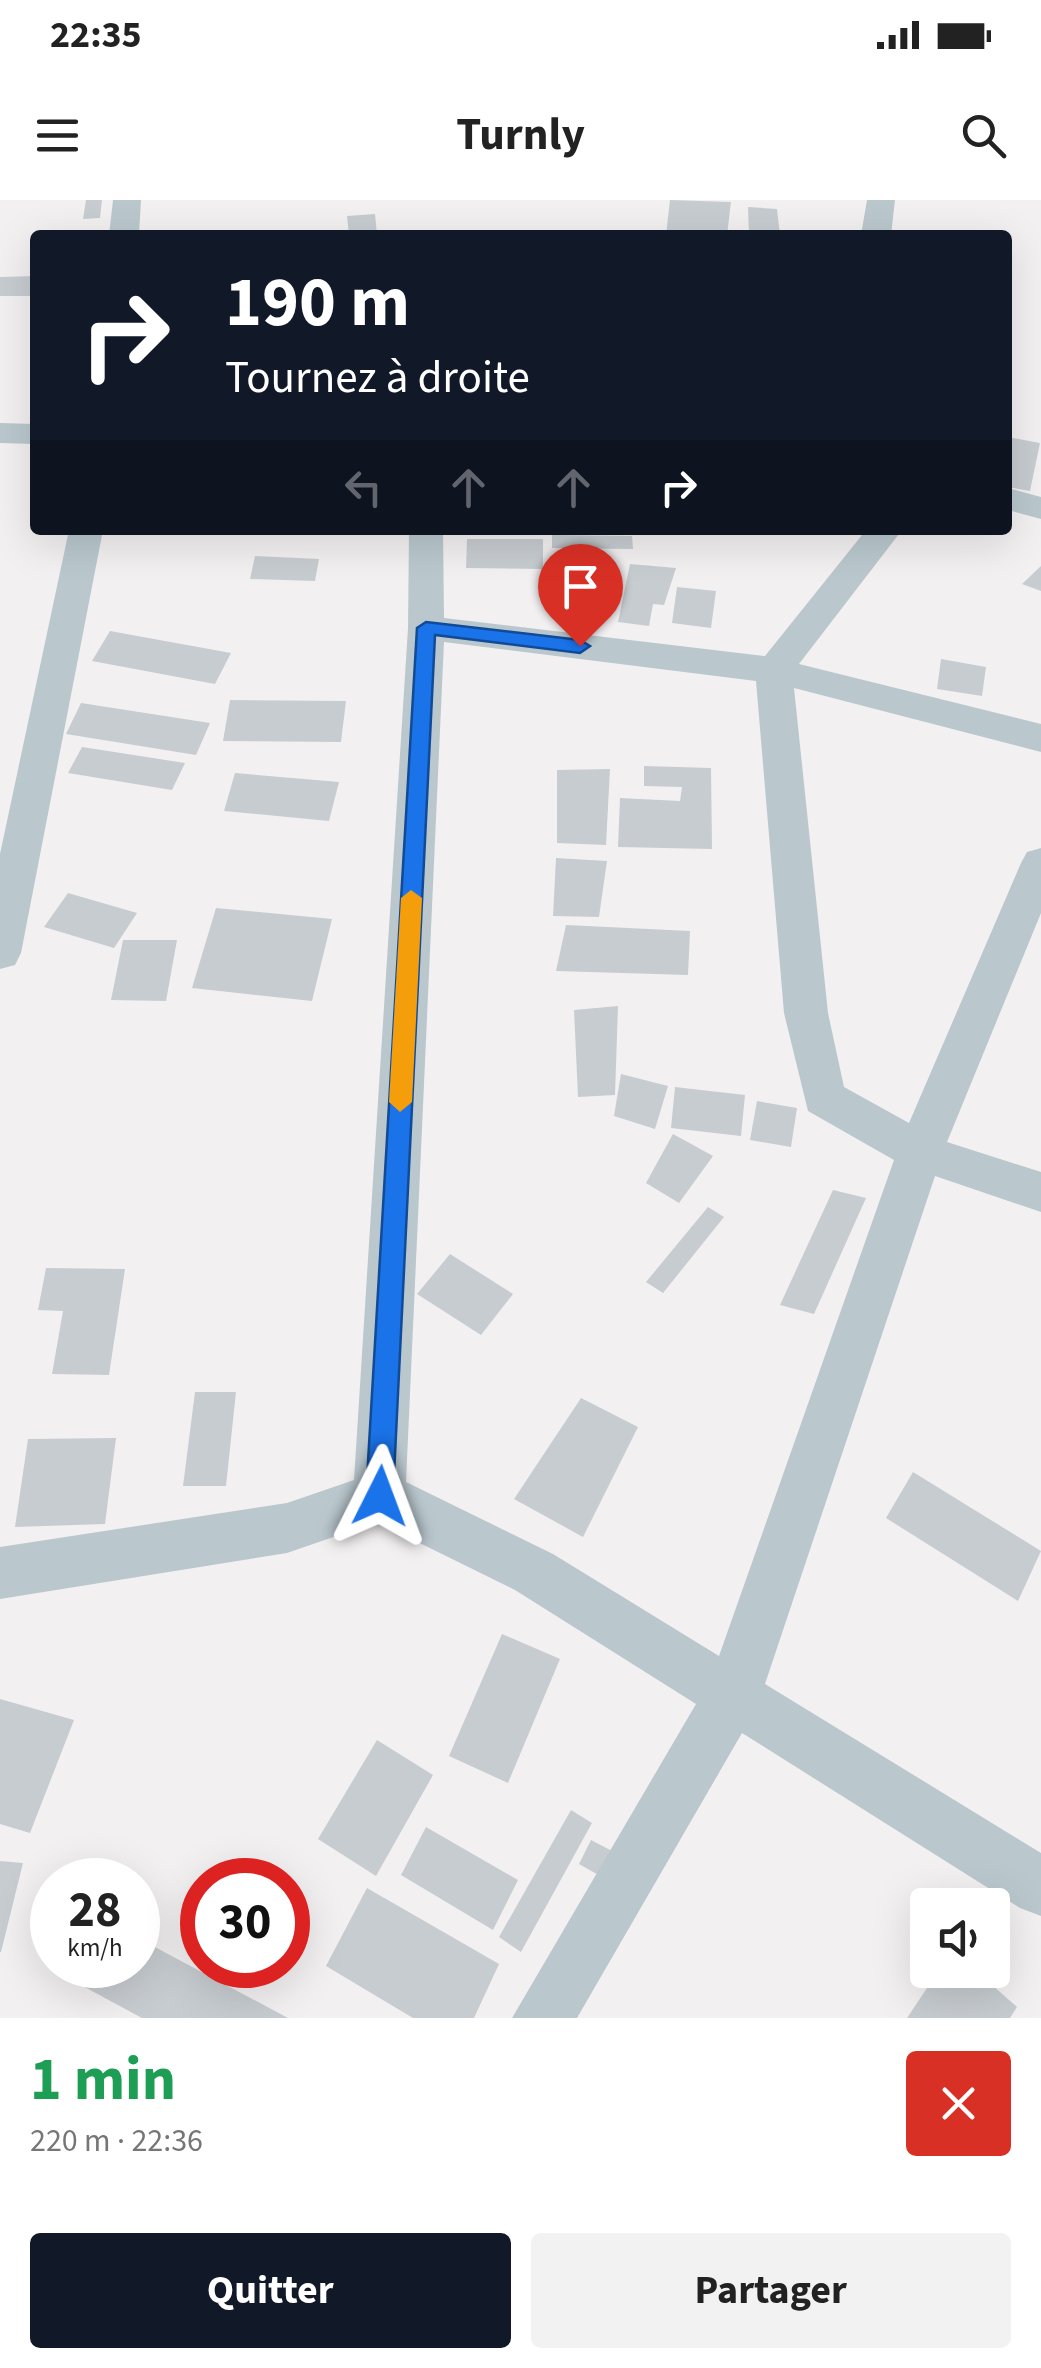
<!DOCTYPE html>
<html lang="fr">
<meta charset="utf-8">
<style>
body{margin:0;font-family:"Source Sans 3",sans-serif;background:#f2f2f2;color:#222;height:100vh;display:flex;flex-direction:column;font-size:38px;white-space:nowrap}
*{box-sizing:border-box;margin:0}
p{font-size:32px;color:#767676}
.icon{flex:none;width:55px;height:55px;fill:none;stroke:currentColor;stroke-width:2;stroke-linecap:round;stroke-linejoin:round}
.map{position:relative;height:1818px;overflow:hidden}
.panel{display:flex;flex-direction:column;background:#fff;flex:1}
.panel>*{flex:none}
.top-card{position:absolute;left:30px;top:30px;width:982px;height:305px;border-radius:10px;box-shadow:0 10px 40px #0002;background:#111827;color:#fff;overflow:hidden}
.controls{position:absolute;left:910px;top:1688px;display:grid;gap:20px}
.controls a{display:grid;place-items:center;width:100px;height:100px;border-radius:10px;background:#fff;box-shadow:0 10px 40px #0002;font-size:50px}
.speed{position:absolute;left:30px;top:1658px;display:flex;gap:20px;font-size:50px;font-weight:700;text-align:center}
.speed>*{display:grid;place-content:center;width:130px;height:130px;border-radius:50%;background:#fff;box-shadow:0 10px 40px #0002;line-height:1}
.speed small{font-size:25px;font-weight:400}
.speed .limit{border:15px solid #d22;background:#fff;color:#111}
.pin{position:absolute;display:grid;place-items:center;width:85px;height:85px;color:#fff;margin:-102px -42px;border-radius:50% 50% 50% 0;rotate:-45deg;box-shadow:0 0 10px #0007}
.pin .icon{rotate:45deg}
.me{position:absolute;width:110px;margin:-55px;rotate:3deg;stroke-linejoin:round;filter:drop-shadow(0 0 8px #0008)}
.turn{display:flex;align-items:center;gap:35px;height:210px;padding:0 30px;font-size:45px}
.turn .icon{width:130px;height:130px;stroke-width:2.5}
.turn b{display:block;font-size:70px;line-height:85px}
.lanes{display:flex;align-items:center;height:95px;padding:0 30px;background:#0003;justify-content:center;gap:50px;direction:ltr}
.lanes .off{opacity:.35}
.round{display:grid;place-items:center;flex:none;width:105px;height:105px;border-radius:10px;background:#f2f2f2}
.headline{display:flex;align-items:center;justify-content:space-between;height:170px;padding:0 30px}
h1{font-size:60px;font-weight:700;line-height:75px;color:#1e9e55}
.action{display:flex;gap:20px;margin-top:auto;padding:20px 30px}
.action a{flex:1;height:115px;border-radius:10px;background:#111827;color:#fff;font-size:40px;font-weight:700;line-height:115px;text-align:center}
.action a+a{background:#f2f2f2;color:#222}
.status{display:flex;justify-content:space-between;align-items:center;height:70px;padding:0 50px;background:#fff;direction:ltr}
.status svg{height:28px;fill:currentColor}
header{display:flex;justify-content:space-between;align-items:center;height:130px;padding:0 30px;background:#fff;font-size:45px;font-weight:700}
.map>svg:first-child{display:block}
</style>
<div class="status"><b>22:35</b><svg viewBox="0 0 49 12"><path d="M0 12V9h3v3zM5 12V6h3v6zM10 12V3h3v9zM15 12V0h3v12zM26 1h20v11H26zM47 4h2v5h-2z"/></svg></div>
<header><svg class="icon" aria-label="menu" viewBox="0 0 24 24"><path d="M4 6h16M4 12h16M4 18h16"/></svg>Turnly<svg class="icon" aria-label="search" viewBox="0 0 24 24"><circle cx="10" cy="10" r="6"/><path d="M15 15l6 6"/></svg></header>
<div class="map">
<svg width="1041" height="1818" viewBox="0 0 1041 1818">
<rect width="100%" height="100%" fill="#f3f0f1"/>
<g fill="#c7ccd0">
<path d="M 86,0 L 102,0 L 100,18 L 83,19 Z"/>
<path d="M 670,0 L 731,2 L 727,35 L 666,35 Z"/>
<path d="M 748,7 L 777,9 L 780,35 L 749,35 Z"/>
<path d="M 375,14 L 377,35 L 349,35 L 347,16 Z"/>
<path d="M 35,76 L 35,96 L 0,96 L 0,77 Z"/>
<path d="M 1008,237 L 1040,243 L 1030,291 L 1008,287 Z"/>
<path d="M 552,335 L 632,336 L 633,349 L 552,348 Z"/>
<path d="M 467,339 L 543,339 L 543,369 L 466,368 Z"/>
<path d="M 255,356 L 319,359 L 315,381 L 250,379 Z"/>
<path d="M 630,364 L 676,368 L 664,405 L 653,404 L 649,426 L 618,422 Z"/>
<path d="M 1041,366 L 1041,391 L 1022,384 Z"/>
<path d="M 677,387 L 716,391 L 711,428 L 672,423 Z"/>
<path d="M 110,431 L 231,453 L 215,484 L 92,461 Z"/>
<path d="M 941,459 L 986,467 L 982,496 L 937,489 Z"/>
<path d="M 230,500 L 346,501 L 341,542 L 223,541 Z"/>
<path d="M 81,503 L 210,523 L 196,555 L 66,534 Z"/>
<path d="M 82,547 L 185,563 L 172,590 L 68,573 Z"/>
<path d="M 644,566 L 711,568 L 712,649 L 618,647 L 620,598 L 680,601 L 682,587 L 644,586 Z"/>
<path d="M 610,569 L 606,645 L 557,643 L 557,570 Z"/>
<path d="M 235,573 L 339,582 L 329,621 L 224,611 Z"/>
<path d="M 556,658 L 607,661 L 599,717 L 553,716 Z"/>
<path d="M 68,693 L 137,713 L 114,748 L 44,727 Z"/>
<path d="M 216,708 L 332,719 L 312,801 L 192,788 Z"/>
<path d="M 566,725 L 690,731 L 688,775 L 556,771 Z"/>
<path d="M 123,740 L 177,740 L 166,801 L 111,800 Z"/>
<path d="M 618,806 L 615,895 L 578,897 L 574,810 Z"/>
<path d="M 621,874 L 668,886 L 655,929 L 614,916 Z"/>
<path d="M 675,887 L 745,895 L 741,936 L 671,928 Z"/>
<path d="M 757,901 L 797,908 L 791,947 L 750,940 Z"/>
<path d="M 673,934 L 713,956 L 679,1003 L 646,983 Z"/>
<path d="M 833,990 L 866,998 L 814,1114 L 780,1105 Z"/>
<path d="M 708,1007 L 724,1017 L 663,1093 L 646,1082 Z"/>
<path d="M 450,1054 L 513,1094 L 481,1135 L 417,1094 Z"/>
<path d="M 46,1068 L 125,1069 L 109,1175 L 52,1174 L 63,1111 L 38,1110 Z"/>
<path d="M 195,1192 L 236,1192 L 226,1286 L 183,1286 Z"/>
<path d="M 581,1198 L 638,1227 L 583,1337 L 514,1299 Z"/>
<path d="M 116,1238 L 105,1324 L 15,1327 L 28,1239 Z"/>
<path d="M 913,1272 L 1041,1351 L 1018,1401 L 886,1318 Z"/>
<path d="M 502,1434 L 560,1459 L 508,1583 L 449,1556 Z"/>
<path d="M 0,1499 L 74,1520 L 30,1633 L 0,1624 Z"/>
<path d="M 377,1540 L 433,1575 L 376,1676 L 318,1639 Z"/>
<path d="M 571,1610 L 592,1623 L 521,1752 L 499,1737 Z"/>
<path d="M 426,1627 L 518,1680 L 493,1730 L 401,1675 Z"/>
<path d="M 591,1640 L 614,1652 L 602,1677 L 579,1664 Z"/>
<path d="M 0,1661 L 23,1663 L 1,1752 L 0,1752 Z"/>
<path d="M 367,1688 L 499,1764 L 474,1818 L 413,1818 L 326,1766 Z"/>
<path d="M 138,1738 L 288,1818 L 142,1818 L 79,1784 L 89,1765 L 138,1765 Z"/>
<path d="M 939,1770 L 975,1770 L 1017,1807 L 1010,1818 L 907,1818 Z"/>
</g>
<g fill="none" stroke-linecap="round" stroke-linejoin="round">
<g fill="#bac8ce" fill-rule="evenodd">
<path d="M 113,0 L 141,0 L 139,35 L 109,35 Z"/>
<path d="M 867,0 L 895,0 L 891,35 L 861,35 Z"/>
<path d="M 0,223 L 35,224 L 35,244 L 0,243 Z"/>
<path d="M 1008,288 L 1041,297 L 1041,319 L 1008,310 Z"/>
<path d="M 69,330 L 103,330 L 21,753 L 15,765 L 0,769 L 0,654 Z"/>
<path d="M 409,330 L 443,330 L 444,418 L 765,456 L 866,330 L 902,330 L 799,464 L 1041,524 L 1041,552 L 794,488 L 828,813 L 844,887 L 909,923 L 1021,663 L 1027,652 L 1041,648 L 1041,713 L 947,942 L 1041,972 L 1041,1012 L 935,976 L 765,1484 L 1041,1653 L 1041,1716 L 1020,1708 L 742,1533 L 577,1818 L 512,1818 L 696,1504 L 515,1390 L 377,1322 L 287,1353 L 0,1399 L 0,1347 L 287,1303 L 354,1280 L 408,428 ZM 444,442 L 756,481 L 784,813 L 808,911 L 894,960 L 719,1456 L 553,1354 L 406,1282 Z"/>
</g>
</g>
<path fill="#1a73e8" stroke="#114b97" stroke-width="2.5" d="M 426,422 L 580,440 L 590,446 L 580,453 L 435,435 L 393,1296 L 389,1305 L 380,1308 L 370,1305 L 366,1296 L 417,428 Z"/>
<path fill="#f59e0b" d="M 411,690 L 422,698 L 412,902 L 400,912 L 389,902 L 401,698 Z"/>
</svg>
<div class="controls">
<a><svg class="icon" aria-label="sound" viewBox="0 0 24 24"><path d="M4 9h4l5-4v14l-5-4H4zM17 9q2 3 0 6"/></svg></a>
</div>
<div class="speed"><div>28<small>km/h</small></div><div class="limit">30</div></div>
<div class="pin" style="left:580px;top:446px;background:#d93025"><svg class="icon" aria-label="arrive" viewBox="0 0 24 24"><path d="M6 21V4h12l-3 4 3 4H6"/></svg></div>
<svg class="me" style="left:380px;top:1296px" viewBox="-20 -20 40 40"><path d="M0-17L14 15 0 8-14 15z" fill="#1a73e8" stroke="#fff" stroke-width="4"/></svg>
<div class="top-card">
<div class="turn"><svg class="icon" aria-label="right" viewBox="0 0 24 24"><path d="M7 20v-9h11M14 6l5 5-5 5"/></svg><div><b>190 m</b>Tournez à droite</div></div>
<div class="lanes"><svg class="icon off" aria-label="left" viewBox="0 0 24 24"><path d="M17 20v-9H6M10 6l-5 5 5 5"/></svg><svg class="icon off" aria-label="ahead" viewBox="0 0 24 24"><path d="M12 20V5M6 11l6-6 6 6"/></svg><svg class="icon off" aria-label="ahead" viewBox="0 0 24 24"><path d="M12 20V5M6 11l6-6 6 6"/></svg><svg class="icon" aria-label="right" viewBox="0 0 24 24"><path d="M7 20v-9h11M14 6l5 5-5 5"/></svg></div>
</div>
</div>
<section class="panel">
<div class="headline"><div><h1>1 min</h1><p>220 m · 22:36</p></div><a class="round" style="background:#d93025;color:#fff"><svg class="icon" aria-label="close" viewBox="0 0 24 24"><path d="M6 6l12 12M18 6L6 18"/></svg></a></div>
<div class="action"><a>Quitter</a><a>Partager</a></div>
</section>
